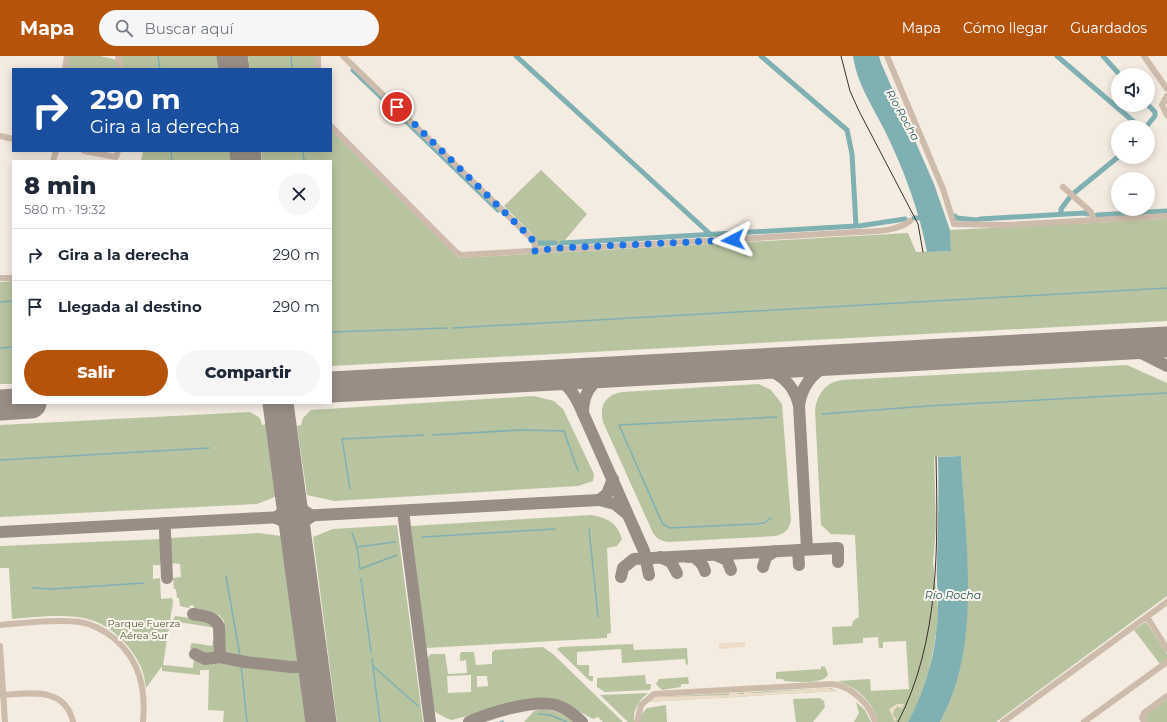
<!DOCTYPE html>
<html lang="es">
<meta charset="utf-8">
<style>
body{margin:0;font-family:Montserrat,sans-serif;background:#f6f6f7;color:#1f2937;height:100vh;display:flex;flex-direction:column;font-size:15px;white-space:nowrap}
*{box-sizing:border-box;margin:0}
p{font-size:13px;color:#747a83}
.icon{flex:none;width:22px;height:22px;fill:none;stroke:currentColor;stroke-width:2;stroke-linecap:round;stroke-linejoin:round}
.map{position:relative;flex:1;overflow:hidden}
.details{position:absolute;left:12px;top:104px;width:320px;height:244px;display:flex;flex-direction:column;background:#fff;border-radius:0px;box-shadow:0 2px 10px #0003}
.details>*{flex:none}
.guide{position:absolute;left:12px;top:12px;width:320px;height:84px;border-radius:0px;box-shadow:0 2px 10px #0003;background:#1a4fa0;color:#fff;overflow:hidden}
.tools{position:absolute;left:1111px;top:12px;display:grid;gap:8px}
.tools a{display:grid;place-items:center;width:44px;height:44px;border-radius:50%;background:#fff;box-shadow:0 2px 10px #0003;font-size:20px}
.pin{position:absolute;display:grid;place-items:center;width:34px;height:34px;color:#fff;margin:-17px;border:2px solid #fff;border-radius:50%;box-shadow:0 1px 4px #0007}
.me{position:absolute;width:44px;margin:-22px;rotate:266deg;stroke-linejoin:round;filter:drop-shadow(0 0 3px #0008)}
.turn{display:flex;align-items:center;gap:14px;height:84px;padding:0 12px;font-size:18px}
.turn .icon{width:52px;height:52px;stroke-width:2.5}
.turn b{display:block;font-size:28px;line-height:34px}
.round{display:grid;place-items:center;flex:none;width:42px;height:42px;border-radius:21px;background:#f6f6f7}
.headline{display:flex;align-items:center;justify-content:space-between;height:68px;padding:0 12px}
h1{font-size:24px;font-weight:800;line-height:30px}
.primary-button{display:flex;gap:8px;margin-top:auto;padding:8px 12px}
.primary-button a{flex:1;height:46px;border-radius:24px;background:#b45309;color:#fff;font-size:16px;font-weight:800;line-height:46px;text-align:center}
.primary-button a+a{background:#f6f6f7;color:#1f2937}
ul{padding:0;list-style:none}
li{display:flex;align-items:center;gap:12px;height:52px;padding:0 12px;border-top:1px solid #e0e1e3}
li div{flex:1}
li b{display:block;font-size:15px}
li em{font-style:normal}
header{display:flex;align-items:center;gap:24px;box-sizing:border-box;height:56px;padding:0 20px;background:#b45309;color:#fff}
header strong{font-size:19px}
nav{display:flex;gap:22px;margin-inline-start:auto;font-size:14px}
.search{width:280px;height:36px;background:#f6f6f7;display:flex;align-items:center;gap:10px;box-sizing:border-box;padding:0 14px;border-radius:22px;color:#747a83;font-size:15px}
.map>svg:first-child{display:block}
</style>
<header>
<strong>Mapa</strong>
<div class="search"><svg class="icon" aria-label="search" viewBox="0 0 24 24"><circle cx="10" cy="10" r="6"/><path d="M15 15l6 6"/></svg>Buscar aquí</div>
<nav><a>Mapa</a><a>Cómo llegar</a><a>Guardados</a></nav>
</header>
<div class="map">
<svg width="1167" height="666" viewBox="0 0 1167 666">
<rect width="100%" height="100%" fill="#f4ebe1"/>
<g fill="#b8c4a0" fill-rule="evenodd">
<path d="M 69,0 L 100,0 L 117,4 L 118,13 L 67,13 Z"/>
<path d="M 121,0 L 218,0 L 219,13 L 123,13 Z"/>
<path d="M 248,0 L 315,0 L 317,13 L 250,13 Z"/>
<path d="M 331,74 L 459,202 L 908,177 L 916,196 L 951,195 L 950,174 L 1167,163 L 1167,265 L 331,310 L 331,105 L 262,105 L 261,95 L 331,95 Z"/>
<path d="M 143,95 L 230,95 L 232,105 L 141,105 Z"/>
<path d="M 541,114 L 587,158 L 561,189 L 538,191 L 532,178 L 504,150 Z"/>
<path d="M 13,225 L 13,328 L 0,328 L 0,226 Z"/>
<path d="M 1127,309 L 1167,327 L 1167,540 L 996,666 L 940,666 C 982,589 965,485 961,400 L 934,401 L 936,470 L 933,506 L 938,553 L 937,573 L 929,615 L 918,647 L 908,666 L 878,666 C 874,651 863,636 849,630 C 845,628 841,627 838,625 L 870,623 L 871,635 L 909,633 L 906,585 L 883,586 L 883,592 L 879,592 L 878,581 L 863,582 L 863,587 L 833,589 L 832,571 L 852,570 L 853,565 L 859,561 L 855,479 L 831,478 L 821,469 L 815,354 C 817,339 825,327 841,324 Z"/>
<path d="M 759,328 L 771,334 L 782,348 L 791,464 C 789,474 785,477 776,480 L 668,486 C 661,485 657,483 653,477 L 603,366 C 599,350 605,339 622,336 Z"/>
<path d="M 534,340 L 554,345 L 563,353 L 594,418 L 593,425 L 578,430 L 334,445 L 307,439 L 297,370 L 301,369 L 303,362 L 311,354 Z"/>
<path d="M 250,356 L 260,362 L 262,369 L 267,368 L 277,440 L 257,448 L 0,461 L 0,369 Z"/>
<path d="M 591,459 C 607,462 617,466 622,483 L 617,490 L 607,492 L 611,577 L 607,578 L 607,582 L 426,592 L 411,470 Z"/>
<path d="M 397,469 L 423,666 L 337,666 L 313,481 L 333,473 Z"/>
<path d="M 259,477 L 281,480 L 299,609 L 227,602 L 222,597 L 224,565 L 219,559 L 194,553 L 194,550 L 190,549 L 189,552 L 180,550 L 179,542 L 177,542 L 176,533 L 174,533 L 173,522 L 181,521 L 180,508 L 170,507 L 169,482 Z"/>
<path d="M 161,483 L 163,505 L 160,509 L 153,509 L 153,523 L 160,522 L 161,543 L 172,542 L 173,546 L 163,609 L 193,612 L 194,601 C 200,601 204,606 209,606 C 239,604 269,612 299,612 L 307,666 L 223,666 L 224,655 L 208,654 L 209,614 L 200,614 L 200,619 L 162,615 L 162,610 L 146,632 C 145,625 144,618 141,611 C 133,592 112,570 91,564 C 69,557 35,561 12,563 L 9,512 L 0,512 L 0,490 Z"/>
<path d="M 175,560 L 212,565 L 216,569 L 216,572 L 173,565 Z"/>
<path d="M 1146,566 L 1167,598 L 1167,603 L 1160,608 L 1134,574 Z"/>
<path d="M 213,584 L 217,585 L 216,599 L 208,601 L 195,597 L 196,593 L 190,593 L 191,588 L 193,587 L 212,590 Z"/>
<path d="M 633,588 L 634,594 L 687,592 L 688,609 L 686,608 L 685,603 L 622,607 L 621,593 L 577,596 L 577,609 L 589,609 L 589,620 L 593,620 L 593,625 L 590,625 L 557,593 L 560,591 Z"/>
<path d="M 543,591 L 553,598 L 623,666 L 603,666 L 598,661 L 593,663 L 562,646 L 543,643 L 523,645 L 452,664 L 446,662 L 435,656 L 433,648 L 428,606 L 428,601 L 431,598 L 445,598 L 448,618 L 467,617 L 466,604 L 460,605 L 460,599 L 461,596 L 474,596 L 476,609 L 492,608 L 492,596 L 495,594 ZM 471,619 L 471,636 L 448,637 L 447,620 ZM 477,620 L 487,620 L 488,630 L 477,631 Z"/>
<path d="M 821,610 L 825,611 L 828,618 C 825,629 794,626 784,625 L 783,623 L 776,623 L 776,616 L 821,613 Z"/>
<path d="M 645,619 L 646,628 L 651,628 L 650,634 L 605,636 L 597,631 L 597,622 Z"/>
<path d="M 688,621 L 689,628 L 681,628 L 681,631 L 662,634 L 656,628 L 659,623 Z"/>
<path d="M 831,632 L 837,635 L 647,646 L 657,641 Z"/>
<path d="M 648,637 C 638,645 633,654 634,666 L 628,666 L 600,639 Z"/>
<path d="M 820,642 L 824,645 L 825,651 L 813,666 L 796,666 L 793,643 Z"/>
<path d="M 1167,642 L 1167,666 L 1147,666 L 1144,659 Z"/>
<path d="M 856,646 L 865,654 L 871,666 L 854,666 L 859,657 Z"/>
<path d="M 666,649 L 667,666 L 640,666 L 641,659 L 647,652 Z"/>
<path d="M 543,653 C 553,655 566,657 573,666 L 524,666 L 534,655 Z"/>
</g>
<g fill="#ecdcc8">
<path d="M 745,586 L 745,591 L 719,593 L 719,587 Z"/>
<path d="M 828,632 L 837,635 L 647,646 L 657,641 L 729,639 L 729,637 L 737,637 L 738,638 L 744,638 L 744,636 L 755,637 Z"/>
<path d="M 897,648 L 904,648 L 902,652 L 897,651 L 894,654 L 893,660 L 897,663 L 895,666 L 889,653 Z"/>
</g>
<g fill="#7fb0b2">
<path d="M 853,0 L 879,0 L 881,7 L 934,128 L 950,174 L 951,195 L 927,196 C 919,154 904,114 885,75 C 873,51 857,28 853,0 Z"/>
<path d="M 961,400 C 965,484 983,589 940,666 L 908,666 C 927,631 937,592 938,553 C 938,537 936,520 937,504 C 938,470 939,436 938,401 Z"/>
</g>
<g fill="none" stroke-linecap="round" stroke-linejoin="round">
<g stroke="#7fb0b2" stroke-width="1.5">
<path d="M 158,0 L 160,13"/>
<path d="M 291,0 L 292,13"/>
<path d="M 171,95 L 172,105"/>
<path d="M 303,95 L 304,105"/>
<path d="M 0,246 L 13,245"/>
<path d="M 453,272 L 1167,232"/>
<path d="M 331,276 L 447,272"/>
<path d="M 0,292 L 13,291"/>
<path d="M 822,358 L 928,350 L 1167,337"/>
<path d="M 433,379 L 521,374 L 564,375 L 578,415"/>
<path d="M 0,404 L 209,392"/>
<path d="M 350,433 L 342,383 L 424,379"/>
<path d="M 771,462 L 764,467 L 755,468 L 670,472 L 663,468 L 660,462 L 619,369 L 777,361"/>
<path d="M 589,473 L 598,561"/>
<path d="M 352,477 L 357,491 L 360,513 L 397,499"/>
<path d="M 422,481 L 555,473"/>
<path d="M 357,491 L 395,486"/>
<path d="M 226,520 L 240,600"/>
<path d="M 361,523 L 371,596"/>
<path d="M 33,532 L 52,533 L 144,527"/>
<path d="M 372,603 L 380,666"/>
<path d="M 241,609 L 247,666"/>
<path d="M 373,610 L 418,650"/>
<path d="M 538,658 L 550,659 L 567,666"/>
<path d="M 500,666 L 503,665"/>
</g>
<g stroke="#7fb0b2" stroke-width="5">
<path d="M 516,0 L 710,178"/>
<path d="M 1057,0 L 1140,71"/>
<path d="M 1103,0 L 1120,19"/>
<path d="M 353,14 L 498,154"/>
<path d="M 1146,71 L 1155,60 L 1155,56 L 1148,49"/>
<path d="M 1074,137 L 1118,101"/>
<path d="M 1061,158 L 1061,153 L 1070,141"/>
<path d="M 1097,159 L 1167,155"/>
<path d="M 955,160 L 956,162 L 977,164 L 980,163 L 1084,157 L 1088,158"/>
<path d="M 914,162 L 925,162"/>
<path d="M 859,170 L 905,163"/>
<path d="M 539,187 L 555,187"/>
<path d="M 562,187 L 856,170 L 852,98 L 847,74 L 761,0"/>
</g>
<g stroke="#988e86" stroke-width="12">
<path d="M 1123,288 L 1167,310"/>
<path d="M 755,308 C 777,316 793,325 799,349 C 803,323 821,309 845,303"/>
<path d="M 540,319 C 567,325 572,332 583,357 C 583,333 595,322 617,315"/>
<path d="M 272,347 L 280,360"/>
<path d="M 799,349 L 807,493"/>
<path d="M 583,357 L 644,495 L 649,519"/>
<path d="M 283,380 L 284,360 L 288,347"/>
<path d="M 613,423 L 607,438 L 599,444 L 615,448 L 626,457"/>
<path d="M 403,455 L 430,666"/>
<path d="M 276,462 L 286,453 L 290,436 L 300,452 L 312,460"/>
<path d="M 277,462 L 289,469 L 296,481 L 301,468 L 312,460"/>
<path d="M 165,475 L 167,522"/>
<path d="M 0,476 L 599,444"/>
<path d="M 798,494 L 799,509"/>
<path d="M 716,499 L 727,504 L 731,514"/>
<path d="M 660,501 L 671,506 L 677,517"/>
<path d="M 688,501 L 691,500 C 698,503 703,507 705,515"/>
<path d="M 763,511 L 766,501 L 775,495"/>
<path d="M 621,521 L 623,512 L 634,503 L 838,492 L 838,506"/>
<path d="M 193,558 C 203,560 215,560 219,571 L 220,601 L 245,606 L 291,611 L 314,611"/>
<path d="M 195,598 L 205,603 L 220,601"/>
<path d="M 469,666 C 489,657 534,643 556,649 C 566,652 575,659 582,666"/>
</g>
<g stroke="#988e86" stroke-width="31">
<path d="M 232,0 L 234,13"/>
<path d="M 245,95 L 246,105"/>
<path d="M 331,331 L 1167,286"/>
<path d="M 278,347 L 321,666"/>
<path d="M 0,349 L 31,347"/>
</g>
<g stroke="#cdbbac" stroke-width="6">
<path d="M 118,0 L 120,13"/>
<path d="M 343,0 L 531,182 L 535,188 L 535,195"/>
<path d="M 887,0 L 943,133 L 954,168 L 1007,169 L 1167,160"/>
<path d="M 1144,0 L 1167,33"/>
<path d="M 65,13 L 67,0"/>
<path d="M 318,13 L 318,0"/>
<path d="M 1167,40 L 1162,49 L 1167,59"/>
<path d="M 331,70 L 456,196 L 461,199 L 857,176 C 875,175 895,176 910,165"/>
<path d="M 0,80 L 13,83"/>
<path d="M 84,95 L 116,101 L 118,95"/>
<path d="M 53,105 L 56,95"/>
<path d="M 1063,131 L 1091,156 L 1094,164"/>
<path d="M 0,222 L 13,222"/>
<path d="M 1147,561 L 1167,593"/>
<path d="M 0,569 C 26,567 54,563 80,566 C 93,568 105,575 115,583 C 140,605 146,633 143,666"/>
<path d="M 0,590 L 5,666"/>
<path d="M 0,639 C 28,638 65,629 73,666"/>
<path d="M 637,666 L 641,649 L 654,638 L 832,628 C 851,630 870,648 875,666"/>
<path d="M 1003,666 L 1167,546"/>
<path d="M 1084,666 L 1167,606"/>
<path d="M 1144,666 L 1142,662 L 1144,657 L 1167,640"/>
</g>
<g stroke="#3b302b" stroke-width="1">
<path d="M 841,0 L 850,35 L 859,55 L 918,168 L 923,196"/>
<path d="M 898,666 C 940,585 938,490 936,401"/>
</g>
</g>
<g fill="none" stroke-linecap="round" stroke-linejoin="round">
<path stroke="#1a73e8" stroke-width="7" stroke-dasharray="0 12.6" d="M 397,51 L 531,182 L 535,188 L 535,195 L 558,192 L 733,184"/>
</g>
<g text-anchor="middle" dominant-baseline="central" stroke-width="4" stroke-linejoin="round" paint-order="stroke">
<g font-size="10" fill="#4a5a2e" stroke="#fbf5ee">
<text x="144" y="567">Parque Fuerza<tspan x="144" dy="12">Aérea Sur</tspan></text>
</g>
<g font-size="11" font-style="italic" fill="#1f5a5e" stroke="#fbf5ee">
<text transform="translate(903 59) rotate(61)">Río Rocha</text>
<text x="953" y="539">Río Rocha</text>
</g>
</g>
</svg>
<div class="tools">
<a><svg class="icon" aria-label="sound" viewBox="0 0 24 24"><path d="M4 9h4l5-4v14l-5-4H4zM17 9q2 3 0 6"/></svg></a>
<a>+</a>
<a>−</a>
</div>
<div class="pin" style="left:397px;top:51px;background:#d93025"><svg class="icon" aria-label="arrive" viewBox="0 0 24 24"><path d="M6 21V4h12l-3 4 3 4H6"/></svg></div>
<svg class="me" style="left:733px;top:184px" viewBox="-20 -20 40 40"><path d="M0-17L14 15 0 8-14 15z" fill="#1a73e8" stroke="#fff" stroke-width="4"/></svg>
<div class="guide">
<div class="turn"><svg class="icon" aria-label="right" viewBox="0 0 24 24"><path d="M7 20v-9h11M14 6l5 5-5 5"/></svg><div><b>290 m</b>Gira a la derecha</div></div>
</div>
<section class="details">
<div class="headline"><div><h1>8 min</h1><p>580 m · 19:32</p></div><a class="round"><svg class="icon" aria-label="close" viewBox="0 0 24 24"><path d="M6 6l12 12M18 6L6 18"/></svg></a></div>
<ul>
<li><svg class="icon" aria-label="right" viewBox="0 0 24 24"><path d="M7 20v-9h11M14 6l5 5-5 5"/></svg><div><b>Gira a la derecha</b></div><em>290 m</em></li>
<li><svg class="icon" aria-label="arrive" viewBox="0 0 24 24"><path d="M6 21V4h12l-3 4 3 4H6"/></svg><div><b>Llegada al destino</b></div><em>290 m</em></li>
</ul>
<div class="primary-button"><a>Salir</a><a>Compartir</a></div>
</section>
</div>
